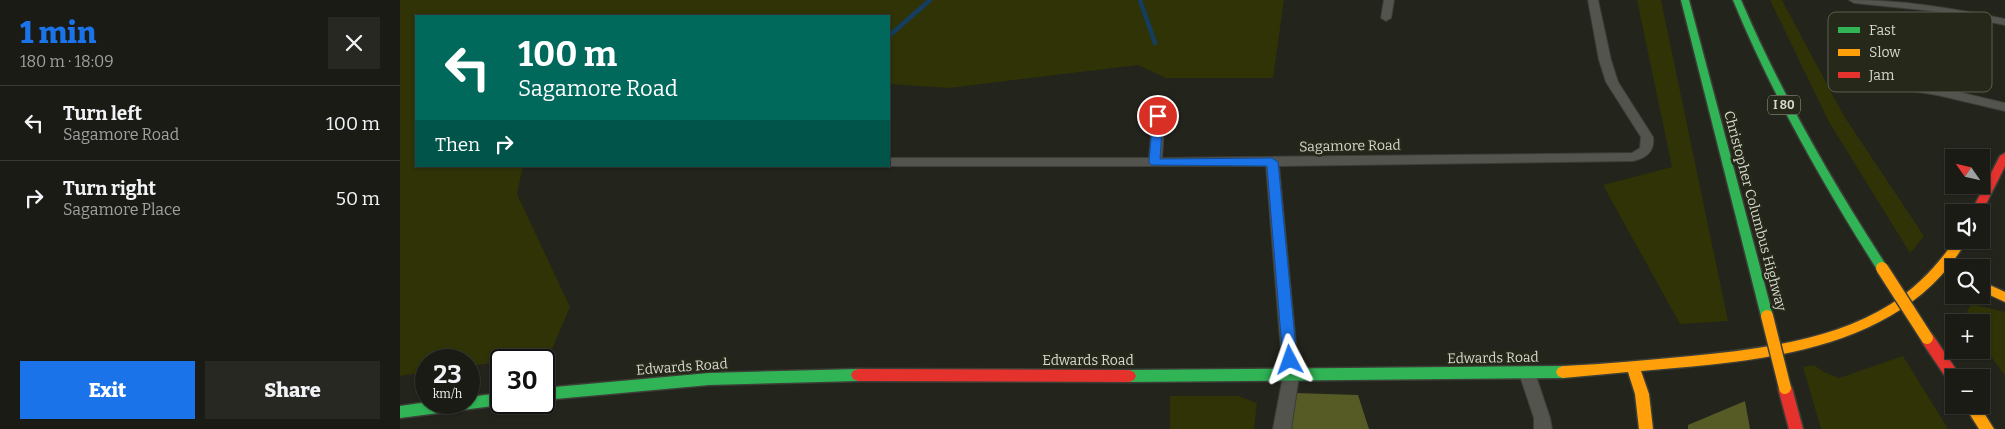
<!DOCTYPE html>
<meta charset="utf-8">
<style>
body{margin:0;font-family:Bitter,serif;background:#272822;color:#f1f3f6;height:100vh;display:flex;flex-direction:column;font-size:19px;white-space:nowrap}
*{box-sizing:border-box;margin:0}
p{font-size:16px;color:#9fa1a0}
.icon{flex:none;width:28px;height:28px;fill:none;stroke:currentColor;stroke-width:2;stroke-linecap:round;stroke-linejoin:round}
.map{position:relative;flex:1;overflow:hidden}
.drawer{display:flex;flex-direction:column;background:#1a1b15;width:400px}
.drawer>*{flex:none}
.guide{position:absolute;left:15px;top:15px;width:475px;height:152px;border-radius:0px;box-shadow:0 1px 4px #0004,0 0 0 1px #383934;background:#00695c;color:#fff;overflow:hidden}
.needle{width:32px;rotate:304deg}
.controls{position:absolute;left:1545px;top:149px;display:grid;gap:10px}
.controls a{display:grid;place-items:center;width:45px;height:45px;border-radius:0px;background:#1a1b15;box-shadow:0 1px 4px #0004,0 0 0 1px #383934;font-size:25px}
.speed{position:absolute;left:15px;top:349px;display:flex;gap:10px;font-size:25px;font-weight:700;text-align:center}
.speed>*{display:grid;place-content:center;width:65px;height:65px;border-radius:50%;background:#1a1b15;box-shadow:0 1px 4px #0004,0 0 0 1px #383934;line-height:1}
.speed small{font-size:12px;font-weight:400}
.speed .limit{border:2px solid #111;border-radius:8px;background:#fff;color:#111}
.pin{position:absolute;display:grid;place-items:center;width:42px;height:42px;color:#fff;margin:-21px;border:2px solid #fff;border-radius:50%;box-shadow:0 1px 5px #0007}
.me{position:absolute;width:55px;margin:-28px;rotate:356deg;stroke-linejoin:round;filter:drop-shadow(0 0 4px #0008)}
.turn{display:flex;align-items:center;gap:18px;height:105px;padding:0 20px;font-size:22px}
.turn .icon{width:65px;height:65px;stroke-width:2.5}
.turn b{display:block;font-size:35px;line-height:42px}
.then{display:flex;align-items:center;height:48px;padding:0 20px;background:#0003;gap:10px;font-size:19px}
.round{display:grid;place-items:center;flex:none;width:52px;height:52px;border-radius:0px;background:#272822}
.summary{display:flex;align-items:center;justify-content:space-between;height:85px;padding:0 20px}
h1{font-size:30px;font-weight:800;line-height:38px;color:#1a73e8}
.cta{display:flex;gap:10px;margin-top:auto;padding:10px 20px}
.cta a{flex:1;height:58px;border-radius:0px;background:#1a73e8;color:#fff;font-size:20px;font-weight:800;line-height:58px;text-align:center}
.cta a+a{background:#272822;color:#f1f3f6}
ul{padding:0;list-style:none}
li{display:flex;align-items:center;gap:15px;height:75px;padding:0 20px;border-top:1px solid #383934}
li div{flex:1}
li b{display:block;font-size:19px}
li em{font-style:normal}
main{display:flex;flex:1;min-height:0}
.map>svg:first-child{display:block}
</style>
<main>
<section class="drawer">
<div class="summary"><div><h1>1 min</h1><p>180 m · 18:09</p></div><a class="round"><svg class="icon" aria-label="close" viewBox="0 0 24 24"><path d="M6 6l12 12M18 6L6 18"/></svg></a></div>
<ul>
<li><svg class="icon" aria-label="left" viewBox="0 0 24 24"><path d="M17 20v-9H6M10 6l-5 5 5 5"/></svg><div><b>Turn left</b><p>Sagamore Road</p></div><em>100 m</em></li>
<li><svg class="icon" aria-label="right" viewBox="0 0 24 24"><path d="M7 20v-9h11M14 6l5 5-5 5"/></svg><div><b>Turn right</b><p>Sagamore Place</p></div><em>50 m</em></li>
</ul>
<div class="cta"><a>Exit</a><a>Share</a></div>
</section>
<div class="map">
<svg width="1605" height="429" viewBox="0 0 1605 429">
<rect width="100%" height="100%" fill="#23241c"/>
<g fill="#2f3306">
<path d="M 0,0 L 884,0 L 873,78 L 766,78 L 738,65 L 549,88 L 489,84 L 489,16 L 16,16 L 16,166 L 123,166 L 117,194 L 170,307 L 149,356 L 101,360 L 101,362 L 69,366 L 69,360 L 26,360 L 26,372 L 0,376 Z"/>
<path d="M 1237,0 L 1261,0 L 1328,321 L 1280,324 L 1203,185 L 1272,167 Z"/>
<path d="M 1370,0 L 1382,0 L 1444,116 L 1524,236 L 1510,253 L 1429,122 Z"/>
<path d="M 1571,304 L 1605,312 L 1605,376 L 1581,342 L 1581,322 L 1568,322 L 1564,317 Z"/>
<path d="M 1503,356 L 1548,429 L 1421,429 L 1403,367 L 1414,365 L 1422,371 L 1439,378 Z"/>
<path d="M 770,396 L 838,396 L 857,403 L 854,429 L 770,429 Z"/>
</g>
<g fill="#565a25">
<path d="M 895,393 L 958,395 L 969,429 L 883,429 Z"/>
<path d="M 1345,401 L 1350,429 L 1288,429 L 1288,425 Z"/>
</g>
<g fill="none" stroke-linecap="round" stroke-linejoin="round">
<g stroke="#143d60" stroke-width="4.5">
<path d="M 740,0 L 755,43"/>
<path d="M 489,36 L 530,0"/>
</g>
<g stroke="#3c3e37" stroke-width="2">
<g id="street">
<path d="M 984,0 L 994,0 L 991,18 L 986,21 L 981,18 Z"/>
<path d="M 1188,0 L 1198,0 L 1211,60 L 1218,82 L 1253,137 C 1255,152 1246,158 1233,161 L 879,166 L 899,376 L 891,429 L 873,429 L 883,376 L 866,166 L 489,166 L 489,158 L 749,158 L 754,101 L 760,97 L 766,101 L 762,158 L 1232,153 L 1240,148 L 1241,137 L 1206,82 L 1199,60 Z"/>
<path d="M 1449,0 C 1503,0 1552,8 1605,19 L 1605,25 L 1543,12 L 1454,3 Z"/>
<path d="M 1445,74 L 1537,87 L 1605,103 L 1605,111 L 1537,95 L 1441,79 L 1439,77 L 1441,75 Z"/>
<path d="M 1127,366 L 1133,368 L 1135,373 L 1150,418 L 1152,429 L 1134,429 L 1134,418 L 1119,373 L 1121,368 Z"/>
</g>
</g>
<g stroke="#3c3e37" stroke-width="3">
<g id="fast">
<path d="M 1281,0 L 1289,0 L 1373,316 L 1371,320 L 1367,321 L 1363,320 L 1361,316 Z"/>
<path d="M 1333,0 L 1341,0 C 1381,93 1431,180 1486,265 L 1488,268 L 1486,271 L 1478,271 C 1423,184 1372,95 1333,0 Z"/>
<path d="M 1163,366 L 1168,368 L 1170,372 L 1168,376 L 1163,378 L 729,382 L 724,380 L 722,376 L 724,372 L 729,370 Z"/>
<path d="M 458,369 L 463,371 L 465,375 L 463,379 L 458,381 L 309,385 L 144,400 L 144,388 L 309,373 Z"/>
<path d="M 101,393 L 101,402 L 106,402 L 101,405 L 0,418 L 0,406 L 28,402 L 69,402 L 69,397 Z"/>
</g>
</g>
<g stroke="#3c3e37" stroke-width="3">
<g id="slow">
<path d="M 1555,240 L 1567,240 C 1502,353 1357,361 1241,371 L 1249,394 L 1253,429 L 1239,429 L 1235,394 L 1228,372 L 1163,378 L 1158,376 L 1156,372 L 1158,368 L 1163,366 C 1206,364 1248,360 1291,356 C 1358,349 1433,341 1491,304 C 1517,287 1538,265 1555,240 Z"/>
<path d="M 1581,281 L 1605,292 L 1605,302 L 1581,291 Z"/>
<path d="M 1564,405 L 1579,405 L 1594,429 L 1579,429 Z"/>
</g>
</g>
<g stroke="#3c3e37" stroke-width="3">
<g id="jam">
<path d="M 1605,153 L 1605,166 L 1582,212 L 1571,212 L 1600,156 Z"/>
<path d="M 1527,333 L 1532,334 L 1559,374 L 1560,378 L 1554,378 L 1554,384 L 1549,382 L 1522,342 L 1521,338 L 1522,334 Z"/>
<path d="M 458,369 L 729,370 L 734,372 L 736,376 L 734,380 L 729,382 L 458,381 L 453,379 L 451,375 L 453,371 Z"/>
<path d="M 1385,382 L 1390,384 L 1392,388 L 1403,429 L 1389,429 L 1378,388 L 1380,384 Z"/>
</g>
</g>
<use href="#street" fill="#53544d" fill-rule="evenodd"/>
<use href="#fast" fill="#30b455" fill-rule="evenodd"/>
<use href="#slow" fill="#ff9f0a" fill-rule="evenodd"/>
<use href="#jam" fill="#e5322d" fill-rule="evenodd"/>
<g stroke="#3c3e37" stroke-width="15" stroke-linecap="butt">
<g id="slow-bridge">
<path d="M 1482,268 L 1527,338"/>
<path d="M 1367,316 L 1385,388"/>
</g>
</g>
<use href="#slow-bridge" stroke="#ff9f0a" stroke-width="12"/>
</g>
<path fill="#1a73e8" stroke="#114b97" d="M 758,113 L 763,116 L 760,159 L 872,158 L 878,162 L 897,360 L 895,364 L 890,365 L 885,364 L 883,360 L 867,166 L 751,165 L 749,162 L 753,116 Z"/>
<g text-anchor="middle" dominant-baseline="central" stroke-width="5" stroke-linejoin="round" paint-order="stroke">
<rect fill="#262819" stroke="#a1a397" stroke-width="1" x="1368" y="95.5" width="32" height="19" rx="4"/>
<g font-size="12" font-weight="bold" fill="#d6d8cd">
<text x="1384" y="105">I 80</text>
</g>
<g font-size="14" fill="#d6d8cd" stroke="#262819">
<text transform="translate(950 146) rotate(-1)">Sagamore Road</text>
<text transform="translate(1355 211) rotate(75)">Christopher Columbus Highway</text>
<text transform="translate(1093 358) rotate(-1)">Edwards Road</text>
<text x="688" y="360">Edwards Road</text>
<text transform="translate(282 367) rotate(-4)">Edwards Road</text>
</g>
</g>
<rect x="1428" y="12" width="164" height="80" rx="8" fill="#262819" stroke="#5b5d4f" stroke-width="1"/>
<rect x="1438" y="27" width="22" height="6" fill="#30b455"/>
<rect x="1438" y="49" width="22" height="7" fill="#ff9f0a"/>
<rect x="1438" y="72" width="22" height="6" fill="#e5322d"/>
<g font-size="14" fill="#d6d8cd">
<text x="1469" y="35">Fast</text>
<text x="1469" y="57">Slow</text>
<text x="1469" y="80">Jam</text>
</g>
</svg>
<div class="controls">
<a><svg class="needle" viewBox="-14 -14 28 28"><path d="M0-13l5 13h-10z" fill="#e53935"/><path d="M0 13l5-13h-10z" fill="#9fa1a0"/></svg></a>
<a><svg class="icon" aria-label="sound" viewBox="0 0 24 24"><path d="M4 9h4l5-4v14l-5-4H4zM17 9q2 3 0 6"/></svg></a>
<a><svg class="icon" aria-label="search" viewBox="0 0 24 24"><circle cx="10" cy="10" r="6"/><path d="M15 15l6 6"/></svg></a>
<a>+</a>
<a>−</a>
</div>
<div class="speed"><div>23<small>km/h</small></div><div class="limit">30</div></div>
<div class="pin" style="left:758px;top:116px;background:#d93025"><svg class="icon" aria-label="arrive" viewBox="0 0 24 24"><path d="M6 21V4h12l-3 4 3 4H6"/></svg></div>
<svg class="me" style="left:890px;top:360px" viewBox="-20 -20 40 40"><path d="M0-17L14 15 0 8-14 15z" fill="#1a73e8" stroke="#fff" stroke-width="4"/></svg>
<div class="guide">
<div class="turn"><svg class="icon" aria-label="left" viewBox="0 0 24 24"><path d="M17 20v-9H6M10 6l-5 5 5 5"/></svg><div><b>100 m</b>Sagamore Road</div></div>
<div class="then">Then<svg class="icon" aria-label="right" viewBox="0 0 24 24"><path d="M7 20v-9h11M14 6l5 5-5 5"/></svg></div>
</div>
</div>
</main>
